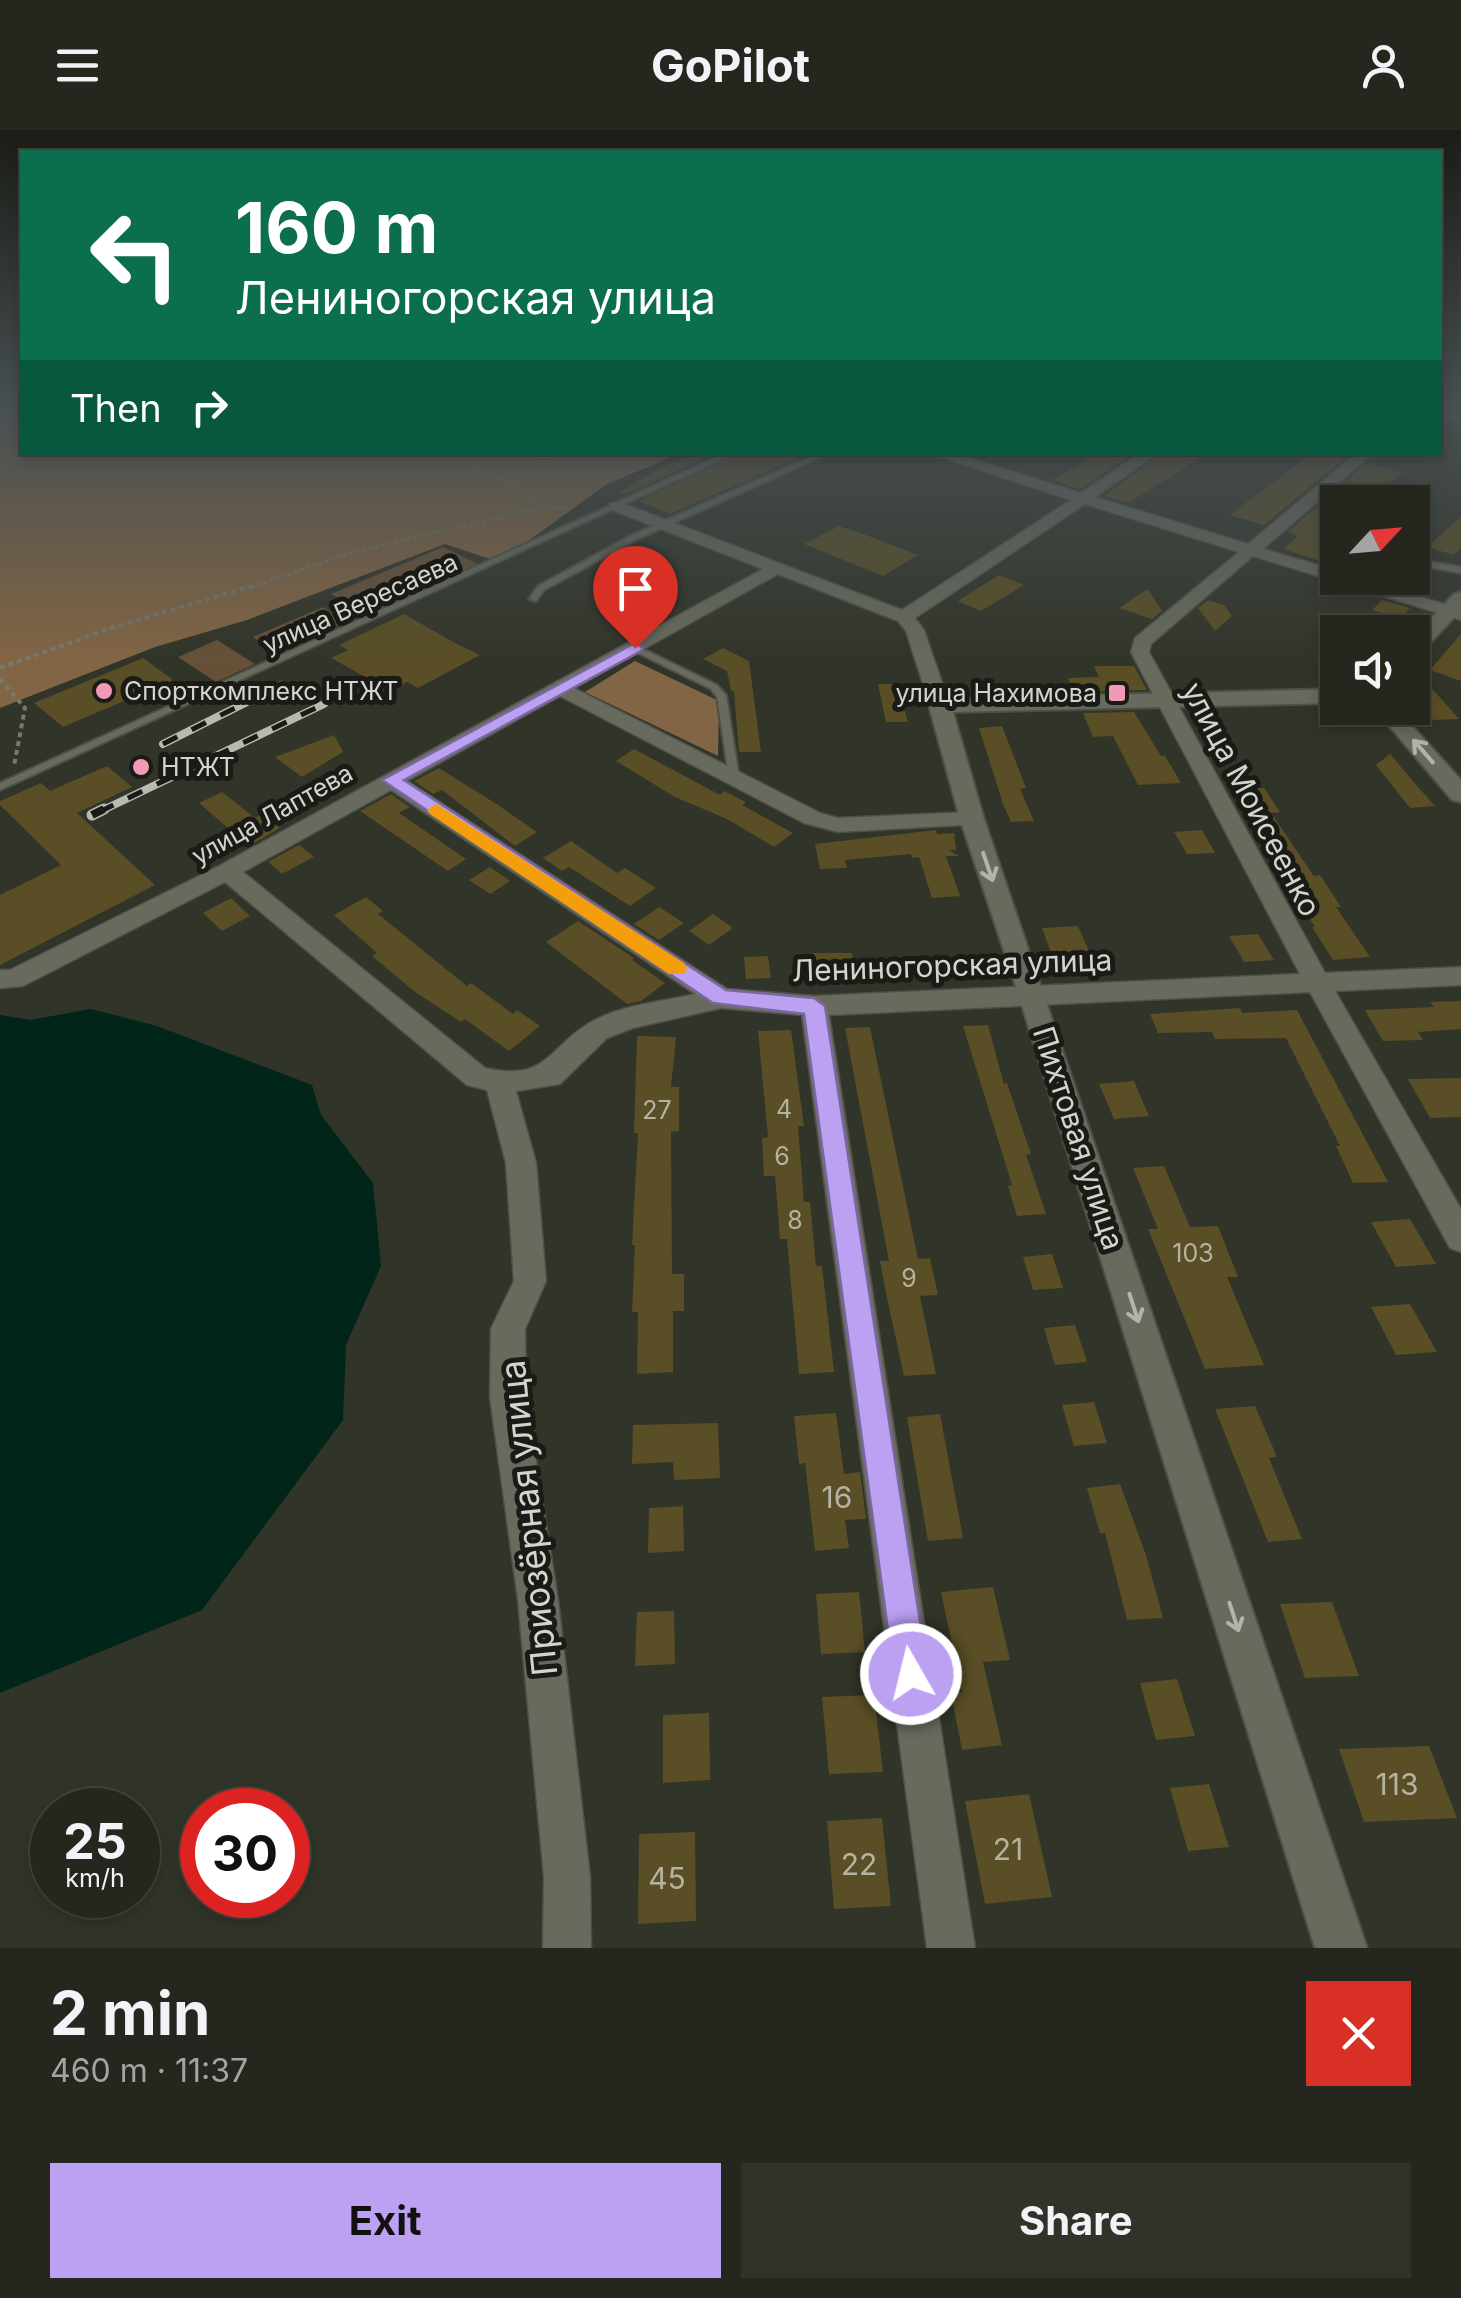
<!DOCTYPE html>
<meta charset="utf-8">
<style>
body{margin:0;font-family:Inter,sans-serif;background:#31332b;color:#f1f3f6;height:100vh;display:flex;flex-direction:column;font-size:38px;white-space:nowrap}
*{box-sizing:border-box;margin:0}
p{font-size:32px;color:#a3a5a4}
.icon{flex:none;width:55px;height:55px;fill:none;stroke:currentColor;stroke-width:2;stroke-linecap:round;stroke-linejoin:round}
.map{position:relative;height:1818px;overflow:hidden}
.drawer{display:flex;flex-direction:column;background:#25271e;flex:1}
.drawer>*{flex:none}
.guide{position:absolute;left:20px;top:20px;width:1422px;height:305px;border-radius:0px;box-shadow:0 5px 15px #0003,0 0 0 2px #42443c;background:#0b6e4f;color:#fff;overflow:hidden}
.needle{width:65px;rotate:64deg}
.tools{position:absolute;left:1320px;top:355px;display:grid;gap:20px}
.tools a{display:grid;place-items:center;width:110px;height:110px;border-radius:0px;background:#25271e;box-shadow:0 5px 15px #0003,0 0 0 2px #42443c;font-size:50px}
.speed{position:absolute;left:30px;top:1658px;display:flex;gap:20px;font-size:50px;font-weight:700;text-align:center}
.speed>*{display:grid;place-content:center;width:130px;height:130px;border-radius:50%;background:#25271e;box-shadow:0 5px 15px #0003,0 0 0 2px #42443c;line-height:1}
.speed small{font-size:25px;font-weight:400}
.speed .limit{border:15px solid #d22;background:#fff;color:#111}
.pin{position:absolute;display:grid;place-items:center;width:85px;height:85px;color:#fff;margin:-102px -42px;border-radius:50% 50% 50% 0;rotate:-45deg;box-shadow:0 0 10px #0007}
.pin .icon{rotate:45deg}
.me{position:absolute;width:110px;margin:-55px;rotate:352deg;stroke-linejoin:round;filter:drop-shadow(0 0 8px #0008)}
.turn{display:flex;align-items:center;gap:35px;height:210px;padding:0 50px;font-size:45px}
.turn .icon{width:130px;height:130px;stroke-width:2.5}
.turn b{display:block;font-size:70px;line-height:85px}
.then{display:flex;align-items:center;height:95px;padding:0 50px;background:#0003;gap:20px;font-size:38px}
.round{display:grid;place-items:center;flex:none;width:105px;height:105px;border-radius:0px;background:#31332b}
.headline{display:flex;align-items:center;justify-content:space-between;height:170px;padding:0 50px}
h1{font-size:60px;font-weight:700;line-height:75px}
.primary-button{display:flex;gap:20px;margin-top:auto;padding:20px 50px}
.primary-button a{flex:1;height:115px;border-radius:0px;background:#bca0f2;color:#111;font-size:40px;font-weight:700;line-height:115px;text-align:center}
.primary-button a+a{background:#31332b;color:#f1f3f6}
header{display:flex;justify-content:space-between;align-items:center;height:130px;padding:0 50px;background:#25271e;font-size:45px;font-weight:700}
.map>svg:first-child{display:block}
</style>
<header><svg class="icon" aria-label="menu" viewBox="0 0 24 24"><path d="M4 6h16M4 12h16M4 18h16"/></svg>GoPilot<svg class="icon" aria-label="person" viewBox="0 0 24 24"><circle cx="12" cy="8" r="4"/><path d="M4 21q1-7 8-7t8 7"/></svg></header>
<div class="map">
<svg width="1461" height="1818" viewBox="0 0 1461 1818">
<rect width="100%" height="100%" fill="#313428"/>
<g fill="#665138">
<path d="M 443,417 L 480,435 L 368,485 L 331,464 Z"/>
<path d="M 323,477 L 347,491 L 277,522 L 253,507 Z"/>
<path d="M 217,510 L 255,534 L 216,552 L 178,527 Z"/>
</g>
<g fill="#826544">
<path d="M 0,280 L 22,280 L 22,322 L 681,323 L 607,354 L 499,432 L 445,414 L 247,490 L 155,517 L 0,578 Z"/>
<path d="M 635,531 L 719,571 L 718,626 L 585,562 Z"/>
</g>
<path fill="#012519" d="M 91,879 L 157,896 L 312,955 L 321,985 L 373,1053 L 381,1136 L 346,1215 L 343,1290 L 202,1480 L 0,1563 L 0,885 L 30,890 Z"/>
<g fill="#594e25">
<path d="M 698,322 L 718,322 L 624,365 L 619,363 L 651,343 Z"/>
<path d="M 742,322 L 811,322 L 670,384 L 639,371 Z"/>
<path d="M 1101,322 L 1135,322 L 1080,359 L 1052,350 Z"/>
<path d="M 1164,322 L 1210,322 L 1128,373 L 1104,366 Z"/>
<path d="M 1314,322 L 1344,329 L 1264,395 L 1230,385 Z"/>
<path d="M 1371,334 L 1403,343 L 1361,372 L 1338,372 L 1338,437 L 1284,419 L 1298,406 L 1288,402 L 1364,335 Z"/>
<path d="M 1461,387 L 1461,418 L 1454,425 L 1427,417 Z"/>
<path d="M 839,396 L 866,405 L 918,425 L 883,446 L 804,414 Z"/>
<path d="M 999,445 L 1024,455 L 981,481 L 958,471 Z"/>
<path d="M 1148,459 L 1162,481 L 1152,489 L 1119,478 Z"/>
<path d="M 1208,470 L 1224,475 L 1232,486 L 1215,501 L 1198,478 Z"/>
<path d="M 1382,470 L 1410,478 L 1385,502 L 1356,502 L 1380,482 L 1372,480 Z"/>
<path d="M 404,484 L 457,514 L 480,525 L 418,558 L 407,552 L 390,561 L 331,528 L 348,520 L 339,515 Z"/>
<path d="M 1461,504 L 1461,551 L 1430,540 Z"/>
<path d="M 723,518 L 749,531 L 761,622 L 739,622 L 734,561 L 731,561 L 727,541 L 703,529 Z"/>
<path d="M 143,528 L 173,550 L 63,597 L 34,573 Z"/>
<path d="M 1094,536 L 1134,536 L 1147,560 L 1074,562 L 1068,548 L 1099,547 Z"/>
<path d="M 878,554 L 897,554 L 908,592 L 886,592 Z"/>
<path d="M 1428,554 L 1459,589 L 1431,590 L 1412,569 Z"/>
<path d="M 1134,582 L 1161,626 L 1165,626 L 1181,653 L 1138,655 L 1113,606 L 1093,607 L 1083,583 Z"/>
<path d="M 1002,596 L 1026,658 L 1020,659 L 1034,691 L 1011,692 L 1003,674 L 979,598 Z"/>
<path d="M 334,605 L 343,622 L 302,647 L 275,627 Z"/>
<path d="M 634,619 L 720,665 L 724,661 L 746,672 L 742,675 L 793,703 L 774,717 L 727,689 L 675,667 L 616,631 Z"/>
<path d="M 1390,624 L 1418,657 L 1435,676 L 1410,678 L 1376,635 Z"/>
<path d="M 107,636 L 132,657 L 77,683 L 155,755 L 0,835 L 0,765 L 61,735 L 0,675 L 0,671 L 41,653 L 50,661 Z"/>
<path d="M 439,638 L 498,675 L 537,702 L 515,716 L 442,660 L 433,664 L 414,651 Z"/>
<path d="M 1264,658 L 1280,682 L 1271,683 L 1314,746 L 1320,745 L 1341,777 L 1336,777 L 1370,827 L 1333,830 L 1312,797 L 1315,797 L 1283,747 L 1288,747 L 1233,660 Z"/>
<path d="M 222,662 L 255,688 L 262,684 L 280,698 L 249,716 L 199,673 Z"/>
<path d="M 391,664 L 410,677 L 399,683 L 466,729 L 448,741 L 360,681 Z"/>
<path d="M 936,700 L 937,704 L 954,703 L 956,720 L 949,720 L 959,726 L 946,726 L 960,766 L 932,768 L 919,727 L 912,728 L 911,724 L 845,730 L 847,738 L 820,739 L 815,714 Z"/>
<path d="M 1202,700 L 1215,723 L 1187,724 L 1174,702 Z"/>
<path d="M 571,711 L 617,743 L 625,738 L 656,758 L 630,776 L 569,737 L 562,741 L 543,728 Z"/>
<path d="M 299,715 L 314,727 L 282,744 L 268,732 Z"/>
<path d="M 490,737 L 510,751 L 490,764 L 469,750 Z"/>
<path d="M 366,767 L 383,781 L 378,784 L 467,856 L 471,853 L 513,884 L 517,880 L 540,896 L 509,921 L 465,889 L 461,892 L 415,862 L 372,826 L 377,823 L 334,785 Z"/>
<path d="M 231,768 L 250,786 L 222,801 L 203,783 Z"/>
<path d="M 659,777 L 684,793 L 659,810 L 634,794 Z"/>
<path d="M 713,784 L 733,798 L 709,815 L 689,801 Z"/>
<path d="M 578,791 L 634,828 L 632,830 L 665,853 L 641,871 L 627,874 L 546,812 Z"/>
<path d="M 1078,796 L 1097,839 L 1058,842 L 1042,798 Z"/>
<path d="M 1258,804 L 1274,830 L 1244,832 L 1229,806 Z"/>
<path d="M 813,823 L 852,823 L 855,845 L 815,846 Z"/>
<path d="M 768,826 L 771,848 L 746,849 L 744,827 Z"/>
<path d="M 1461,871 L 1461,899 L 1418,902 L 1423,910 L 1383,911 L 1365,880 L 1434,877 L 1430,872 Z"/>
<path d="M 1240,878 L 1242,883 L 1297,880 L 1388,1052 L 1353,1053 L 1336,1016 L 1340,1016 L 1286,908 L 1215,909 L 1212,902 L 1158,903 L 1150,884 Z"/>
<path d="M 988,895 L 1004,954 L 1007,953 L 1031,1024 L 1026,1025 L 1046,1084 L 1017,1086 L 1008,1056 L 1012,1055 L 963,896 Z"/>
<path d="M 870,897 L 918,1129 L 930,1128 L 938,1165 L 920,1166 L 936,1244 L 904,1246 L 887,1168 L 880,1131 L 889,1131 L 845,898 Z"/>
<path d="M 791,900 L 804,996 L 798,996 L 804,1072 L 810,1072 L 816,1136 L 822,1136 L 834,1242 L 799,1244 L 787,1109 L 780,1109 L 775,1046 L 764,1046 L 762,1008 L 768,1007 L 758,901 Z"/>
<path d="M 637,906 L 676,907 L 671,957 L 679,957 L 679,1001 L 671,1002 L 672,1144 L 684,1144 L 684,1181 L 673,1181 L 673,1242 L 637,1244 L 638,1182 L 632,1182 L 635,1115 L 632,1115 L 638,1003 L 634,1003 Z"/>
<path d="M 1461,948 L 1461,987 L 1430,988 L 1408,949 Z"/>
<path d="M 1134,951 L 1149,986 L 1114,989 L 1099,954 Z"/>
<path d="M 1164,1036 L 1190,1097 L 1218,1096 L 1238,1147 L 1227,1147 L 1264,1235 L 1205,1239 L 1148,1099 L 1158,1099 L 1133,1038 Z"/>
<path d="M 1410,1089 L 1436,1134 L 1396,1137 L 1371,1092 Z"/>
<path d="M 1052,1124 L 1063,1158 L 1033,1160 L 1023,1127 Z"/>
<path d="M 1410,1174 L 1437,1222 L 1396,1225 L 1371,1177 Z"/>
<path d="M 1075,1195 L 1087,1232 L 1055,1235 L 1044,1198 Z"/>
<path d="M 1094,1272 L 1107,1313 L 1074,1316 L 1062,1275 Z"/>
<path d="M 1255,1276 L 1277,1327 L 1269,1328 L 1302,1409 L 1268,1412 L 1215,1279 Z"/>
<path d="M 836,1283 L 844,1344 L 860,1342 L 866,1389 L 845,1390 L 849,1418 L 815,1421 L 805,1333 L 799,1334 L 794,1286 Z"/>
<path d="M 940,1284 L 963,1408 L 928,1411 L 907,1287 Z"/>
<path d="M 718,1293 L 720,1348 L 674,1350 L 673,1332 L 632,1334 L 633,1295 Z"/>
<path d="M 1120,1354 L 1146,1425 L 1163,1488 L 1127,1490 L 1105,1403 L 1100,1403 L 1087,1358 Z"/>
<path d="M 683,1376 L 684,1421 L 648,1423 L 649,1378 Z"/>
<path d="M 993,1457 L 1010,1530 L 983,1532 L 1002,1615 L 962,1620 L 951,1563 L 962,1562 L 941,1462 Z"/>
<path d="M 859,1462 L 865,1522 L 821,1524 L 816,1464 Z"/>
<path d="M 1332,1472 L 1359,1546 L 1305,1548 L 1280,1474 Z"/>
<path d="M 674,1481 L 675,1534 L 635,1536 L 637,1482 Z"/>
<path d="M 1177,1549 L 1195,1606 L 1156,1610 L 1140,1553 Z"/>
<path d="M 874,1565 L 883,1642 L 829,1644 L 822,1567 Z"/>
<path d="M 709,1583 L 710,1650 L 663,1653 L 663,1585 Z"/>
<path d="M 1429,1616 L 1457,1688 L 1364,1692 L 1339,1619 Z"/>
<path d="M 1209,1654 L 1229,1717 L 1188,1721 L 1170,1658 Z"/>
<path d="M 1029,1664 L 1052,1767 L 985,1774 L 965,1671 Z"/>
<path d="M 882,1688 L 891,1776 L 834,1779 L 827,1691 Z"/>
<path d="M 695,1702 L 696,1791 L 638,1794 L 639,1704 Z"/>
</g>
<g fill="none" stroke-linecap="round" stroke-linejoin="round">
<g stroke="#4d5046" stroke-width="4">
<g id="lane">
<path d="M 728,322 L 738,322 L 0,660 L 0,653 Z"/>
<path d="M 822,322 L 832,322 L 640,408 L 544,460 L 536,471 L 529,469 L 538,456 L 634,404 Z"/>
<path d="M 1430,432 L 1461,437 L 1461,443 L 1427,437 L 1426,435 Z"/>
<path d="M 635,515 L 717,555 L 726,565 L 739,647 L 738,649 L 730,649 L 729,647 L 717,567 L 711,559 L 632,520 L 630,518 Z"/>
</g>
</g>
<g stroke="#4d5046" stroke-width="3">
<g id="street">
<path d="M 1440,280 L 1461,284 L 1461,292 L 1440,287 Z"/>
<path d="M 925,322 L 949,322 L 1081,363 L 1142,322 L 1160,322 L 1095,367 L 1248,414 L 1358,322 L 1374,322 L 1263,419 L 1338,441 L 1338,448 L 1357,448 L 1461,479 L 1461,490 L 1253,426 L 1151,514 L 1149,522 L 1325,843 L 1461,837 L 1461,855 L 1335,861 L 1461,1079 L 1461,1122 L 1450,1118 L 1310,862 L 829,885 L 975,1818 L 927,1818 L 802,885 L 721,878 L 633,898 L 607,908 L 560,954 L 516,961 L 536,1033 L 546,1151 L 525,1199 L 526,1267 L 558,1470 L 590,1747 L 591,1818 L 543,1818 L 544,1747 L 518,1470 L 490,1267 L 491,1199 L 514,1151 L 506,1033 L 487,960 L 467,955 L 225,752 L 23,856 L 0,858 L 0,840 L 10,840 L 219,736 L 763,439 L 610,379 L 610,373 L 622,373 L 902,480 L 1071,370 ZM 1085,374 L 1239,422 L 1135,508 L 1131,522 L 1300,844 L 814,866 L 727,859 L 407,651 L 560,566 L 804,693 L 838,702 L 980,694 L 983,689 L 972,682 L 838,688 L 820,683 L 574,558 L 778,444 L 898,491 L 906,501 L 930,576 L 933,580 L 947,580 L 950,576 L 924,500 L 915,488 ZM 391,660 L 695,864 C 661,872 618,875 588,894 C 547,919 547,952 485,938 L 243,742 Z"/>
</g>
</g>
<g stroke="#4d5046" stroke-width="4">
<g id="secondary">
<path d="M 1461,462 L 1461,480 L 1419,525 L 1412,527 L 1412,508 L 1454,464 Z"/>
<path d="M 1338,559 L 1338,573 L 953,582 L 984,689 L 1367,1818 L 1315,1818 L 1019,866 L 960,689 L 929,576 L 940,569 Z"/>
<path d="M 1374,578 L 1396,578 L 1461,650 L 1461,672 L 1452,670 Z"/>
</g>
</g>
<g stroke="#76796f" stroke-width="2.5" stroke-dasharray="4 2.5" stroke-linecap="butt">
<path d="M 0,284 L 22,285"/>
<path d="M 114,322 L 118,325"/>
<path d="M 447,322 L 504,349 L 542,377"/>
<path d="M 489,322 L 652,337"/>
<path d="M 251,457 L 351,423 L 542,377 L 572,378"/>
</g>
<g stroke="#76796f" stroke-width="4" stroke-dasharray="5 4" stroke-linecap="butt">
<path d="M 0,538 L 111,498 L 259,454"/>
<path d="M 0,549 L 25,578 L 14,636"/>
</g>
<use href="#lane" fill="#676a5d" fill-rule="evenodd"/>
<use href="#street" fill="#676a5d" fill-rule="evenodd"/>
<use href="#secondary" fill="#676a5d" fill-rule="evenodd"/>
<g stroke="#b8bab2" stroke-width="8">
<g id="rail-far1">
<path d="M 163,614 L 281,555"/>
<path d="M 99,682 L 324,574"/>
</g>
</g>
<g stroke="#b8bab2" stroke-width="11">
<path id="rail" d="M 92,685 L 104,679"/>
</g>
<use href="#rail-far1" stroke="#1a1b16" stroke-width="5" stroke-dasharray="16" stroke-linecap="butt"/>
<use href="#rail" stroke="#1a1b16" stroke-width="8" stroke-dasharray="21" stroke-linecap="butt"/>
</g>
<defs><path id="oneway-shaft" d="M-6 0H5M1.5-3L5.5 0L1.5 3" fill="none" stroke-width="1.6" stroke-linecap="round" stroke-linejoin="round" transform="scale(2.5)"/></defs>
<g stroke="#b2b4ab">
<use href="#oneway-shaft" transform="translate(1423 621) rotate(-131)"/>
<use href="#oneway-shaft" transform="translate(988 737) rotate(71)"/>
<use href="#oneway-shaft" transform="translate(1134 1178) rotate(72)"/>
<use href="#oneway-shaft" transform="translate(1234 1487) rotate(72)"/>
</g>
<linearGradient id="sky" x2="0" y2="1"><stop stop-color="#1b1d16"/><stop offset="0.52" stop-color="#485053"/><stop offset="1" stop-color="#485053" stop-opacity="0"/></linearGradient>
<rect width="1461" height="534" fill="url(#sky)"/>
<path fill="#bca0f2" stroke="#7a689d" stroke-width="2.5" d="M 635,513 L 643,518 L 641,521 L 404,650 L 726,860 L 814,868 L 825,876 L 928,1544 L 923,1556 L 911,1561 L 899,1556 L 894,1544 L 804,884 L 713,873 L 382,650 Z"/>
<path fill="#f59e0b" d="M 436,674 L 684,833 L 687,838 L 684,844 L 669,844 L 430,684 L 427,680 Z"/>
<g fill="#f09ab6" stroke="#1a1b16" stroke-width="4">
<circle cx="104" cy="561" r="10"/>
<rect x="1107" y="553" width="20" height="20" rx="5"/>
<circle cx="141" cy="637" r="10"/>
</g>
<g text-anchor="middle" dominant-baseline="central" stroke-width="10" stroke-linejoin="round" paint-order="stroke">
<g font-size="25" fill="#d2d4cd" stroke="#1a1b16">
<text transform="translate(360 473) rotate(-24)">улица Вересаева</text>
<text transform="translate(272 684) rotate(-29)">улица Лаптева</text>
</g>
<g font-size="25" fill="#d2d4cd" stroke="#1a1b16" text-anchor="start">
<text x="124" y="561">Спорткомплекс НТЖТ</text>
<text x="1097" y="563" text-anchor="end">улица Нахимова</text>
<text x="161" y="637">НТЖТ</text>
</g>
<g font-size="25" fill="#b4b2a3">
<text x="784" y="979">4</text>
<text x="657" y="980">27</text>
<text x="782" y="1026">6</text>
<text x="795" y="1090">8</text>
<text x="1193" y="1123">103</text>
<text x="909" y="1148">9</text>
</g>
<g font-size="30" fill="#d2d4cd" stroke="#1a1b16">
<text transform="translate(1252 669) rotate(62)">улица Моисеенко</text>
<text transform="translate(952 835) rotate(-2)">Лениногорская улица</text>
<text transform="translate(1079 1008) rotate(72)">Пихтовая улица</text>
</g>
<g font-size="30" fill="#b4b2a3">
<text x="837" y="1367">16</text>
<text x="1397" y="1654">113</text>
<text x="1008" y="1719">21</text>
<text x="859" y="1734">22</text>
<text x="667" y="1748">45</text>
</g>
<g font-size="35" fill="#d2d4cd" stroke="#1a1b16">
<text transform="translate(528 1388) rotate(-96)">Приозёрная улица</text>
</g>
</g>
</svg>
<div class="tools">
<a><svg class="needle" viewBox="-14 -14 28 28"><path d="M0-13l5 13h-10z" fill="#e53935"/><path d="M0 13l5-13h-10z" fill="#a3a5a4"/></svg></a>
<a><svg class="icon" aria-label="sound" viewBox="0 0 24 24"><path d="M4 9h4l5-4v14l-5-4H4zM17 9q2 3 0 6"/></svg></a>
</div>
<div class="speed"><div>25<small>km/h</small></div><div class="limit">30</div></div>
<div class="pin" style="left:635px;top:518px;background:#d93025"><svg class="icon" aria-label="arrive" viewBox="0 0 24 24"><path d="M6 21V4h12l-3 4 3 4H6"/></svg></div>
<svg class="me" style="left:911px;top:1544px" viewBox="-20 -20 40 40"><circle r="17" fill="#bca0f2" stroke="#fff" stroke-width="3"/><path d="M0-11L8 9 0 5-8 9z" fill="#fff"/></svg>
<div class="guide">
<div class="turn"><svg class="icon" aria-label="left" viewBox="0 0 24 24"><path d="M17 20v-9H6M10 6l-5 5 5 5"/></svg><div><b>160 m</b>Лениногорская улица</div></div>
<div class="then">Then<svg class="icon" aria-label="right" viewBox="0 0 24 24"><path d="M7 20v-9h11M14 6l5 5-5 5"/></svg></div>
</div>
</div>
<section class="drawer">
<div class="headline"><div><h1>2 min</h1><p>460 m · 11:37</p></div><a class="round" style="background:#d93025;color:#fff"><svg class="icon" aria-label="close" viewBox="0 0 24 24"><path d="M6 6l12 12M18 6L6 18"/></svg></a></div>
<div class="primary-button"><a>Exit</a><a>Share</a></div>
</section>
